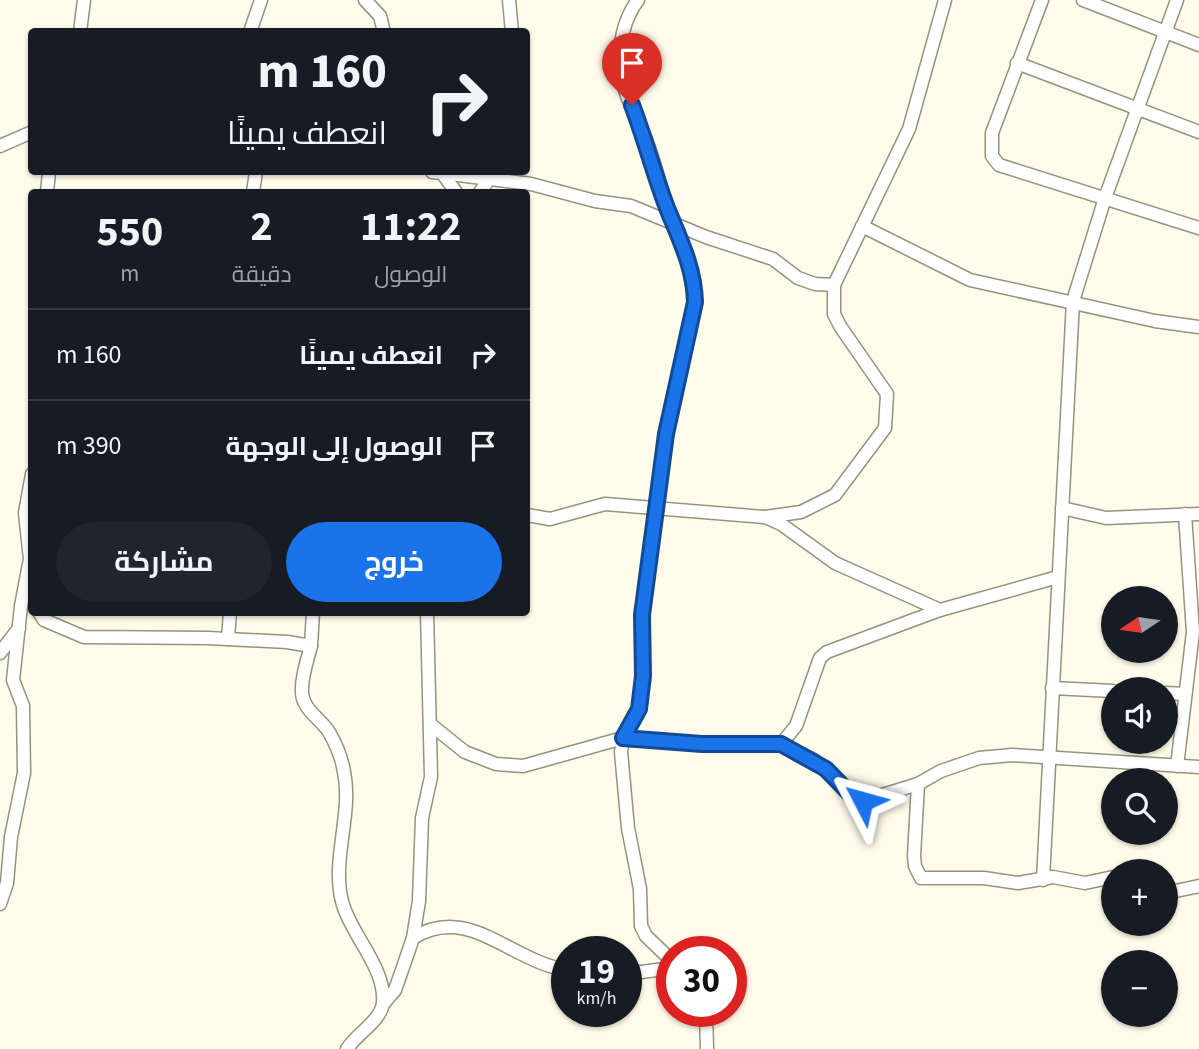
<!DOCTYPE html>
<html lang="ar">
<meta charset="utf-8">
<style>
body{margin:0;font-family:"Source Sans 3",Cairo,sans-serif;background:#20242c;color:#f1f3f6;direction:rtl;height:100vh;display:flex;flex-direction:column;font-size:26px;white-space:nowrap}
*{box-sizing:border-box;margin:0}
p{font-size:23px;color:#9ea1a6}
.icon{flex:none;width:38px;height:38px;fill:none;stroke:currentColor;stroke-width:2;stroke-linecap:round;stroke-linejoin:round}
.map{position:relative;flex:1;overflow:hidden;direction:ltr}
.sheet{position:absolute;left:28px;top:189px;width:502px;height:427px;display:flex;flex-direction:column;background:#171b24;border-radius:7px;box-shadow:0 2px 5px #0004;direction:rtl}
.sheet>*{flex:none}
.guide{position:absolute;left:28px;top:28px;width:502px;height:147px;border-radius:7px;box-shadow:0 2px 5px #0004;direction:rtl;background:#171b24;color:#f1f3f6;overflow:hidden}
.needle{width:46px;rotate:257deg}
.tools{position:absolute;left:1101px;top:586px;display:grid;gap:14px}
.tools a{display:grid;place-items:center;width:77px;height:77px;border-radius:50%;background:#171b24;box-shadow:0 2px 5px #0004;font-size:35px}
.speed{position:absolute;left:551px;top:936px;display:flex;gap:14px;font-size:35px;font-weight:700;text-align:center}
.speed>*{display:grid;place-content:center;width:91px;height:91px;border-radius:50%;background:#171b24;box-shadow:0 2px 5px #0004;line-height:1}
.speed small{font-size:18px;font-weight:400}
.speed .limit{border:10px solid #d22;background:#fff;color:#111}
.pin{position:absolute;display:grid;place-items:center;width:60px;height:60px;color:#fff;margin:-72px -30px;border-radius:50% 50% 50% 0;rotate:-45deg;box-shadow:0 0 7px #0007}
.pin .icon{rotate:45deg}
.me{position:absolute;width:77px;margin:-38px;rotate:309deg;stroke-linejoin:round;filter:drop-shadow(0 0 5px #0008)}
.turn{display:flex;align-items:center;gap:24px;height:147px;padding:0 28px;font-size:32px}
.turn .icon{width:91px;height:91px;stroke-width:2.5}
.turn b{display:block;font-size:49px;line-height:60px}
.eta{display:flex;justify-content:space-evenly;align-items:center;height:119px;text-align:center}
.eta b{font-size:42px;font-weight:700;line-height:49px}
.cta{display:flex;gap:14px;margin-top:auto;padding:14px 28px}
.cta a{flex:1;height:80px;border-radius:42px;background:#1a73e8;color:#fff;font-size:28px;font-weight:700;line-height:80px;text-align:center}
.cta a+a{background:#20242c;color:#f1f3f6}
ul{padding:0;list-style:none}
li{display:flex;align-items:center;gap:21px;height:91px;padding:0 28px;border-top:2px solid #363941}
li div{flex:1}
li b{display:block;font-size:26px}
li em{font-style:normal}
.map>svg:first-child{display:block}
</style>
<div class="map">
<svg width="1199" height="1049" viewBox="0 0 1199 1049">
<rect width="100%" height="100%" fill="#fffceb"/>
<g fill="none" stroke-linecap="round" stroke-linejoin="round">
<g stroke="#95927e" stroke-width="15">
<g id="minor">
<path d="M 365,0 L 380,16 L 384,32"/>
<path d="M 509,0 L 512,32"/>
<path d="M 638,0 C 623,20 618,46 621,71 C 623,94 637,117 645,137 C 654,159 659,182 666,204 C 677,238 693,265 695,302 L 666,434 L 642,615 L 643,676 L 639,709 L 623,738 L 621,752 L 628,828 L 640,889 L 641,926 L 646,936 L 672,961"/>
<path d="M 1042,0 L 992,133 L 992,156 L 999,165 L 1199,228"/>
<path d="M 1083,0 L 1199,45"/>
<path d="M 80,32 L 84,0"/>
<path d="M 250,32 L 261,0"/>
<path d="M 1017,63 L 1199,132"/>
<path d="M 0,146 L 32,132"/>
<path d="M 432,172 L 442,173 L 456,192"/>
<path d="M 442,173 L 531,184 L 595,201 L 631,206 L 706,237 L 773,259 L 798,278 L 815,284 L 834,285"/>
<path d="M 47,192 L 49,172"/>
<path d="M 253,192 L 256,172"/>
<path d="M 480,192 L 494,172"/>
<path d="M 862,226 L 970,280 L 1155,321 L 1199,327"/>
<path d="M 1062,508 L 1106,518 L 1199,514"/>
<path d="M 527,515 L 550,519 L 605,504 L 765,517 L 781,524 L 835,563 L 940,610 L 1058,577"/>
<path d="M 765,517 L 801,512 L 835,495 L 885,428 L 887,394 L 840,326 L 834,314 L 834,285 L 909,129 L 945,0"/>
<path d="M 39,612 L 44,620 L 84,637 L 208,638 L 287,642 L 311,646 C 307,661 301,678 302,693 C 303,710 321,719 329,732 C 336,744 342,759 344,772 C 353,815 330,862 343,905 C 353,937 386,969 383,1003 C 381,1021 356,1034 347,1049"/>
<path d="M 228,639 L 230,612"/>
<path d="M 311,646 L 313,612"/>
<path d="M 0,653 L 19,628"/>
<path d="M 1052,688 L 1113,691"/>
<path d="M 1166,693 L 1185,694"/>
<path d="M 430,724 L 465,752 L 496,764 L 523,766 L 623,738 L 702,744 L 781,744 L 814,760 L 855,799 L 863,801 L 918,784"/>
<path d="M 781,744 L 796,726 L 820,658 L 827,652 L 940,610"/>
<path d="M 1177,766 L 1193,632 L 1185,514"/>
<path d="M 1113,877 L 1085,883 L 1053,877 L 1018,883 L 984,878 L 921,878 L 915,866 L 914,856 L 918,784 L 941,771 L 979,758 L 1012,755 L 1199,767"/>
<path d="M 1043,880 L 1073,301 L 1105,198 L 1177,0"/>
<path d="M 1166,893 L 1199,886"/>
<path d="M 0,904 L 7,883 L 11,837 L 24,773 L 23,706 L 13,680 L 21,606 L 30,559 L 25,513 L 32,474"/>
<path d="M 413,938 C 469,903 511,962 567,970"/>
<path d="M 626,974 L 672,968"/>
<path d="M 383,1004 L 395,990 L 401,973 L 413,938 L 419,901 L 422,818 L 431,777 L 427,612"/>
<path d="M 706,1012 L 707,1049"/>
</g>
</g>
<use href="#minor" stroke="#fff" stroke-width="12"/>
</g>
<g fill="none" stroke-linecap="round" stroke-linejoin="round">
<g stroke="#114b97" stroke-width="18">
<path id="route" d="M 632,105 C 645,139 654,174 667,208 C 680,240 694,267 695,302 L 666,434 L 642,615 L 643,676 L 639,709 L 623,738 L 702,744 L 781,744 L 826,769 L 855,799 L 863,801"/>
</g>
<use href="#route" stroke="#1a73e8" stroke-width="12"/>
</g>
</svg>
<div class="tools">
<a><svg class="needle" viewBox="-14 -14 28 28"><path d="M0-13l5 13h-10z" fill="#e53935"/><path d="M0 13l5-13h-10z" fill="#9ea1a6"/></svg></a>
<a><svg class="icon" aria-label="sound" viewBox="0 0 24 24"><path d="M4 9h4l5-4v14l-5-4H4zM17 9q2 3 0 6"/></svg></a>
<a><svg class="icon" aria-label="search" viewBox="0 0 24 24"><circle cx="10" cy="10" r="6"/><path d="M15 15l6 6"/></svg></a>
<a>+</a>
<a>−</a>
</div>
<div class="speed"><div>19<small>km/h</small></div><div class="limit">30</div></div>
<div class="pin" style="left:632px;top:105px;background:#d93025"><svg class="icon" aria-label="arrive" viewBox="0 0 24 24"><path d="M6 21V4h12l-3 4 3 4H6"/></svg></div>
<svg class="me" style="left:863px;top:801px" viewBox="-20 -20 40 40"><path d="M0-17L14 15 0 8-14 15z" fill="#1a73e8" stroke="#fff" stroke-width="4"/></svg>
<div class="guide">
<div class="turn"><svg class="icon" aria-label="right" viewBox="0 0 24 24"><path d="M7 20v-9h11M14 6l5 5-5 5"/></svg><div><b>160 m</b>انعطف يمينًا</div></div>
</div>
<section class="sheet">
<div class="eta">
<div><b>11:22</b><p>الوصول</p></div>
<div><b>2</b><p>دقيقة</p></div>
<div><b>550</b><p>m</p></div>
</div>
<ul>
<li><svg class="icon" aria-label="right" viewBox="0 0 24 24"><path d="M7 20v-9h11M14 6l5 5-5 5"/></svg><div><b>انعطف يمينًا</b></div><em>160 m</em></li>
<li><svg class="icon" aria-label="arrive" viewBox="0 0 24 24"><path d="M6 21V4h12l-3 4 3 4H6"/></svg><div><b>الوصول إلى الوجهة</b></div><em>390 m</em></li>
</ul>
<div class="cta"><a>خروج</a><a>مشاركة</a></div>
</section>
</div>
